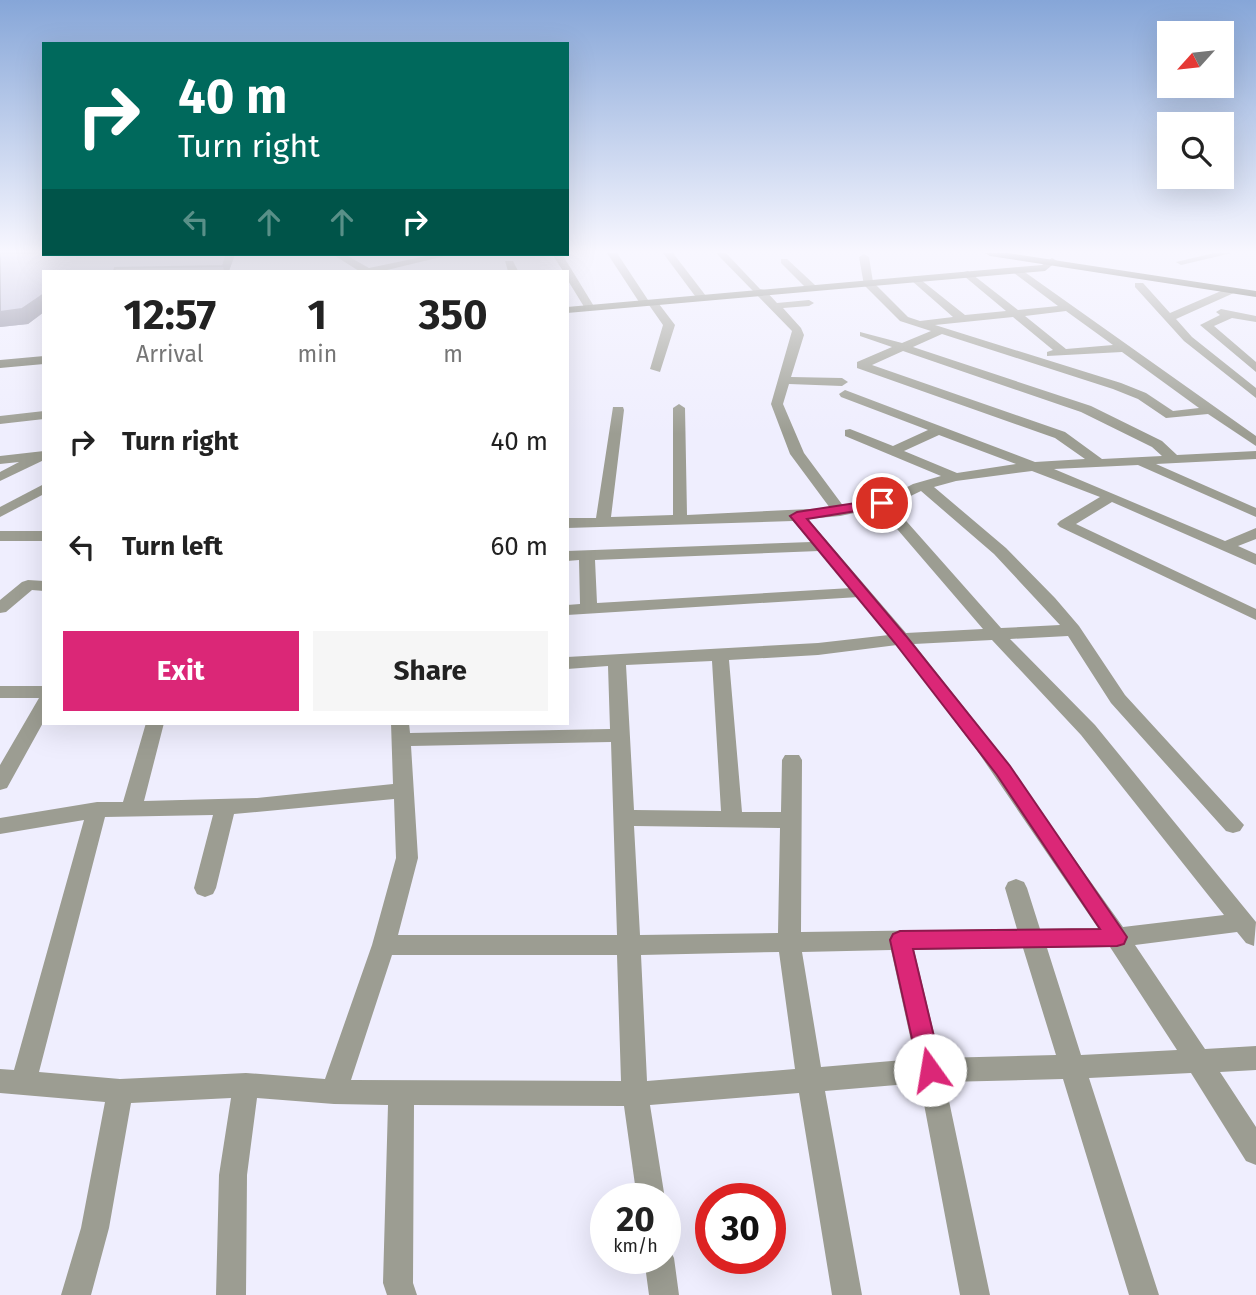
<!DOCTYPE html>
<style>
body{margin:0;font-family:"Fira Sans",sans-serif;background:#f6f6f6;color:#222;height:100vh;display:flex;flex-direction:column;font-size:26px;white-space:nowrap}
*{box-sizing:border-box;margin:0}
p{font-size:23px;color:#767676}
.icon{flex:none;width:38px;height:38px;fill:none;stroke:currentColor;stroke-width:2;stroke-linecap:round;stroke-linejoin:round}
.map{position:relative;flex:1;overflow:hidden}
.sheet{position:absolute;left:42px;top:270px;width:527px;height:455px;display:flex;flex-direction:column;background:#fff;border-radius:0px;box-shadow:0 7px 28px #0002}
.sheet>*{flex:none}
.top-card{position:absolute;left:42px;top:42px;width:527px;height:214px;border-radius:0px;box-shadow:0 7px 28px #0002;background:#00695c;color:#fff;overflow:hidden}
.needle{width:46px;rotate:243deg}
.fabs{position:absolute;left:1157px;top:21px;display:grid;gap:14px}
.fabs a{display:grid;place-items:center;width:77px;height:77px;border-radius:0px;background:#fff;box-shadow:0 7px 28px #0002;font-size:35px}
.speed{position:absolute;left:590px;top:1183px;display:flex;gap:14px;font-size:35px;font-weight:700;text-align:center}
.speed>*{display:grid;place-content:center;width:91px;height:91px;border-radius:50%;background:#fff;box-shadow:0 7px 28px #0002;line-height:1}
.speed small{font-size:18px;font-weight:400}
.speed .limit{border:10px solid #d22;background:#fff;color:#111}
.pin{position:absolute;display:grid;place-items:center;width:60px;height:60px;color:#fff;margin:-30px;border:4px solid #fff;border-radius:50%;box-shadow:0 2px 7px #0007}
.me{position:absolute;width:77px;margin:-38px;rotate:347deg;stroke-linejoin:round;filter:drop-shadow(0 0 5px #0008)}
.turn{display:flex;align-items:center;gap:24px;height:147px;padding:0 21px;font-size:32px}
.turn .icon{width:91px;height:91px;stroke-width:2.5}
.turn b{display:block;font-size:49px;line-height:60px}
.lanes{display:flex;align-items:center;height:66px;padding:0 21px;background:#0003;justify-content:center;gap:35px;direction:ltr}
.lanes .off{opacity:.35}
.eta{display:flex;justify-content:space-evenly;align-items:center;height:119px;text-align:center}
.eta b{font-size:42px;font-weight:700;line-height:49px}
.primary-button{display:flex;gap:14px;margin-top:auto;padding:14px 21px}
.primary-button a{flex:1;height:80px;border-radius:0px;background:#db2777;color:#fff;font-size:28px;font-weight:700;line-height:80px;text-align:center}
.primary-button a+a{background:#f6f6f6;color:#222}
ul{padding:0;list-style:none}
li{display:flex;align-items:center;gap:21px;height:105px;padding:0 21px}
li div{flex:1}
li b{display:block;font-size:26px}
li em{font-style:normal}
.map>svg:first-child{display:block}
</style>
<div class="map">
<svg width="1256" height="1295" viewBox="0 0 1256 1295">
<rect width="100%" height="100%" fill="#efeefe"/>
<g fill="none" stroke-linecap="round" stroke-linejoin="round">
<g fill="#9c9d92" fill-rule="evenodd">
<path d="M 607,253 L 617,253 L 648,300 L 656,300 L 675,325 L 660,372 L 650,369 L 663,325 L 649,305 L 641,305 Z"/>
<path d="M 663,253 L 673,253 L 706,296 L 706,300 L 698,300 Z"/>
<path d="M 716,253 L 726,253 L 760,289 L 765,290 L 777,303 L 809,300 L 814,303 L 809,306 L 783,308 L 801,328 L 804,335 L 791,377 L 842,378 L 848,382 L 842,386 L 789,384 L 783,404 L 804,453 L 844,507 L 886,498 L 913,484 L 941,476 L 845,436 L 845,430 L 850,429 L 893,446 L 928,430 L 841,397 L 839,394 L 845,390 L 1035,462 L 1085,459 L 1055,438 L 857,368 L 857,362 L 892,347 L 860,336 L 860,332 L 902,343 L 931,331 L 900,321 L 864,285 L 859,257 L 864,254 L 869,257 L 873,282 L 908,317 L 920,321 L 953,317 L 912,281 L 912,277 L 916,276 L 965,315 L 1006,311 L 964,276 L 964,272 L 968,271 L 1018,310 L 1058,306 L 1010,270 L 1019,268 L 1256,436 L 1256,446 L 1208,414 L 1166,418 L 1138,399 L 1113,389 L 942,334 L 913,347 L 1091,406 L 1162,441 L 1177,455 L 1256,451 L 1256,459 L 1156,464 L 1256,508 L 1256,517 L 1138,465 L 1054,469 L 1225,541 L 1256,528 L 1256,539 L 1238,546 L 1256,554 L 1256,565 L 1112,502 L 1076,524 L 1256,609 L 1256,620 L 1060,527 L 1057,524 L 1060,521 L 1100,497 L 1032,471 L 956,481 L 934,487 L 1006,548 L 1055,598 L 1079,626 L 1125,695 L 1244,825 L 1240,831 L 1233,833 L 1226,831 L 1111,703 L 1068,636 L 1010,639 L 1095,725 L 1256,922 L 1254,946 L 1246,943 L 1237,932 L 1135,945 L 1205,1049 L 1256,1046 L 1256,1070 L 1220,1072 L 1256,1127 L 1256,1165 L 1246,1161 L 1191,1073 L 1089,1078 L 1159,1295 L 1129,1295 L 1063,1079 L 945,1082 L 990,1295 L 960,1295 L 920,1083 L 825,1091 L 862,1295 L 832,1295 L 799,1093 L 650,1105 L 665,1199 L 637,1199 L 624,1106 L 414,1105 L 413,1283 L 417,1295 L 387,1295 L 383,1283 L 388,1105 L 334,1104 L 257,1098 L 247,1175 L 246,1295 L 216,1295 L 219,1175 L 231,1098 L 131,1103 L 109,1228 L 91,1295 L 61,1295 L 81,1228 L 105,1102 L 0,1093 L 0,1069 L 14,1070 L 84,820 L 0,834 L 0,818 L 97,802 L 123,802 L 146,723 L 164,723 L 144,801 L 257,798 L 393,784 L 391,723 L 409,723 L 410,733 L 610,729 L 608,666 L 567,669 L 567,657 L 818,643 L 889,635 L 859,597 L 567,615 L 567,605 L 580,604 L 579,560 L 567,561 L 567,551 L 811,542 L 793,521 L 567,528 L 567,518 L 596,518 L 613,407 L 623,407 L 624,410 L 611,517 L 673,515 L 673,408 L 679,404 L 685,408 L 687,515 L 830,508 L 790,454 L 771,404 L 792,331 ZM 1066,311 L 1113,345 L 1066,349 L 1025,316 ZM 1013,317 L 1053,350 L 1047,352 L 1047,356 L 1122,352 L 1199,408 L 1173,411 L 1146,393 L 1121,383 L 935,325 ZM 903,351 L 1081,412 L 1152,447 L 1162,456 L 1102,459 L 1065,432 L 872,365 ZM 939,435 L 1016,464 L 957,473 L 904,451 ZM 921,491 L 994,554 L 1060,625 L 1001,628 L 892,505 ZM 879,508 L 983,629 L 906,633 L 808,519 L 840,516 ZM 819,551 L 851,588 L 597,603 L 595,560 ZM 992,640 L 1081,735 L 1224,915 L 1123,927 L 989,739 L 914,644 ZM 897,645 L 976,749 L 1098,928 L 1040,929 L 1027,888 L 1024,882 L 1016,879 L 1008,882 L 1005,888 L 1017,929 L 801,932 L 802,760 L 799,755 L 785,755 L 782,760 L 781,812 L 742,812 L 729,660 L 818,655 ZM 712,661 L 721,811 L 634,810 L 626,665 ZM 611,742 L 617,935 L 398,935 L 418,858 L 411,746 ZM 394,799 L 396,858 L 372,945 L 325,1079 L 246,1073 L 120,1079 L 39,1072 L 105,817 L 213,815 L 194,888 L 197,894 L 205,897 L 213,894 L 216,888 L 234,814 ZM 634,826 L 780,828 L 778,933 L 640,935 ZM 1110,947 L 1177,1050 L 1081,1055 L 1047,948 ZM 1023,948 L 1056,1055 L 940,1058 L 914,950 ZM 891,950 L 915,1059 L 821,1067 L 802,952 ZM 779,952 L 795,1069 L 647,1081 L 641,955 ZM 392,955 L 617,955 L 621,1081 L 351,1080 Z"/>
<path d="M 1214,253 L 1232,253 L 1181,265 L 1176,262 Z"/>
<path d="M 332,254 L 344,254 L 369,268 L 436,254 L 453,254 L 383,271 L 359,271 Z"/>
<path d="M 552,254 L 562,254 L 595,308 L 594,310 L 586,310 L 567,279 L 567,271 L 563,271 Z"/>
<path d="M 781,259 L 787,259 L 816,286 L 816,290 L 808,290 L 781,263 Z"/>
<path d="M 505,261 L 513,261 L 518,271 L 508,271 Z"/>
<path d="M 1135,283 L 1143,283 L 1170,313 L 1228,288 L 1236,288 L 1236,292 L 1176,319 L 1192,337 L 1256,388 L 1256,398 L 1184,341 L 1135,287 Z"/>
<path d="M 1221,309 L 1256,316 L 1256,322 L 1232,318 L 1214,326 L 1256,362 L 1256,372 L 1200,325 L 1220,315 L 1216,312 Z"/>
<path d="M 44,411 L 44,419 L 0,424 L 0,416 Z"/>
<path d="M 44,451 L 44,460 L 0,481 L 0,472 L 19,462 L 0,464 L 0,456 Z"/>
<path d="M 44,484 L 44,494 L 0,517 L 0,507 Z"/>
<rect x="0" y="531" width="44" height="10"/>
<path d="M 28,580 L 44,581 L 44,591 L 32,590 L 6,612 L 0,613 L 0,600 L 22,582 Z"/>
<path d="M 0,686 L 44,686 L 44,721 L 7,788 L 0,790 L 0,765 L 39,698 L 0,698 Z"/>
<path d="M 665,1246 L 669,1248 L 674,1258 L 679,1295 L 649,1295 L 644,1258 L 665,1258 Z"/>
</g>
<g fill="#747666" fill-rule="evenodd">
<path d="M 1052,258 L 1057,261 L 1045,271 L 567,313 L 567,307 L 1042,265 Z"/>
<path d="M 44,356 L 44,364 L 0,368 L 0,360 Z"/>
</g>
<path fill="#4c4e3a" fill-rule="evenodd" d="M 985,253 L 1008,253 L 1256,291 L 1256,297 L 990,256 Z"/>
</g>
<path fill="#a3a3b9" d="M 0,253 L 235,254 L 229,271 L 44,271 L 44,312 L 28,324 L 0,327 Z"/>
<g fill="#858596">
<path d="M 227,254 L 235,254 L 229,271 L 224,271 L 223,266 Z"/>
<path d="M 44,294 L 44,312 L 28,324 L 0,327 L 0,312 Z"/>
</g>
<path fill="#bebed7" stroke="#858596" stroke-width="2" d="M 0,253 L 44,253 L 44,254 L 227,254 L 223,266 L 115,268 L 114,271 L 44,271 L 44,294 L 22,309 L 0,312 Z"/>
<linearGradient id="sky" x2="0" y2="1"><stop stop-color="#86a6d8"/><stop offset="0.58" stop-color="#f8f7ff"/><stop offset="1" stop-color="#f8f7ff" stop-opacity="0"/></linearGradient>
<rect width="1256" height="434" fill="url(#sky)"/>
<path fill="#db2777" stroke="#8e194d" stroke-width="2" d="M 882,499 L 887,500 L 887,506 L 807,519 L 906,636 L 1010,766 L 1127,937 L 1124,944 L 1117,946 L 913,949 L 942,1070 L 939,1078 L 930,1081 L 922,1078 L 919,1070 L 890,940 L 893,934 L 900,931 L 1100,929 L 997,775 L 895,643 L 790,516 L 797,512 Z"/>
</svg>
<div class="fabs">
<a><svg class="needle" viewBox="-14 -14 28 28"><path d="M0-13l5 13h-10z" fill="#e53935"/><path d="M0 13l5-13h-10z" fill="#767676"/></svg></a>
<a><svg class="icon" aria-label="search" viewBox="0 0 24 24"><circle cx="10" cy="10" r="6"/><path d="M15 15l6 6"/></svg></a>
</div>
<div class="speed"><div>20<small>km/h</small></div><div class="limit">30</div></div>
<div class="pin" style="left:882px;top:503px;background:#d93025"><svg class="icon" aria-label="arrive" viewBox="0 0 24 24"><path d="M6 21V4h12l-3 4 3 4H6"/></svg></div>
<svg class="me" style="left:930px;top:1070px" viewBox="-20 -20 40 40"><circle r="19" fill="#fff"/><path d="M0-13L10 11 0 6-10 11z" fill="#db2777"/></svg>
<div class="top-card">
<div class="turn"><svg class="icon" aria-label="right" viewBox="0 0 24 24"><path d="M7 20v-9h11M14 6l5 5-5 5"/></svg><div><b>40 m</b>Turn right</div></div>
<div class="lanes"><svg class="icon off" aria-label="left" viewBox="0 0 24 24"><path d="M17 20v-9H6M10 6l-5 5 5 5"/></svg><svg class="icon off" aria-label="ahead" viewBox="0 0 24 24"><path d="M12 20V5M6 11l6-6 6 6"/></svg><svg class="icon off" aria-label="ahead" viewBox="0 0 24 24"><path d="M12 20V5M6 11l6-6 6 6"/></svg><svg class="icon" aria-label="right" viewBox="0 0 24 24"><path d="M7 20v-9h11M14 6l5 5-5 5"/></svg></div>
</div>
<section class="sheet">
<div class="eta">
<div><b>12:57</b><p>Arrival</p></div>
<div><b>1</b><p>min</p></div>
<div><b>350</b><p>m</p></div>
</div>
<ul>
<li><svg class="icon" aria-label="right" viewBox="0 0 24 24"><path d="M7 20v-9h11M14 6l5 5-5 5"/></svg><div><b>Turn right</b></div><em>40 m</em></li>
<li><svg class="icon" aria-label="left" viewBox="0 0 24 24"><path d="M17 20v-9H6M10 6l-5 5 5 5"/></svg><div><b>Turn left</b></div><em>60 m</em></li>
</ul>
<div class="primary-button"><a>Exit</a><a>Share</a></div>
</section>
</div>
